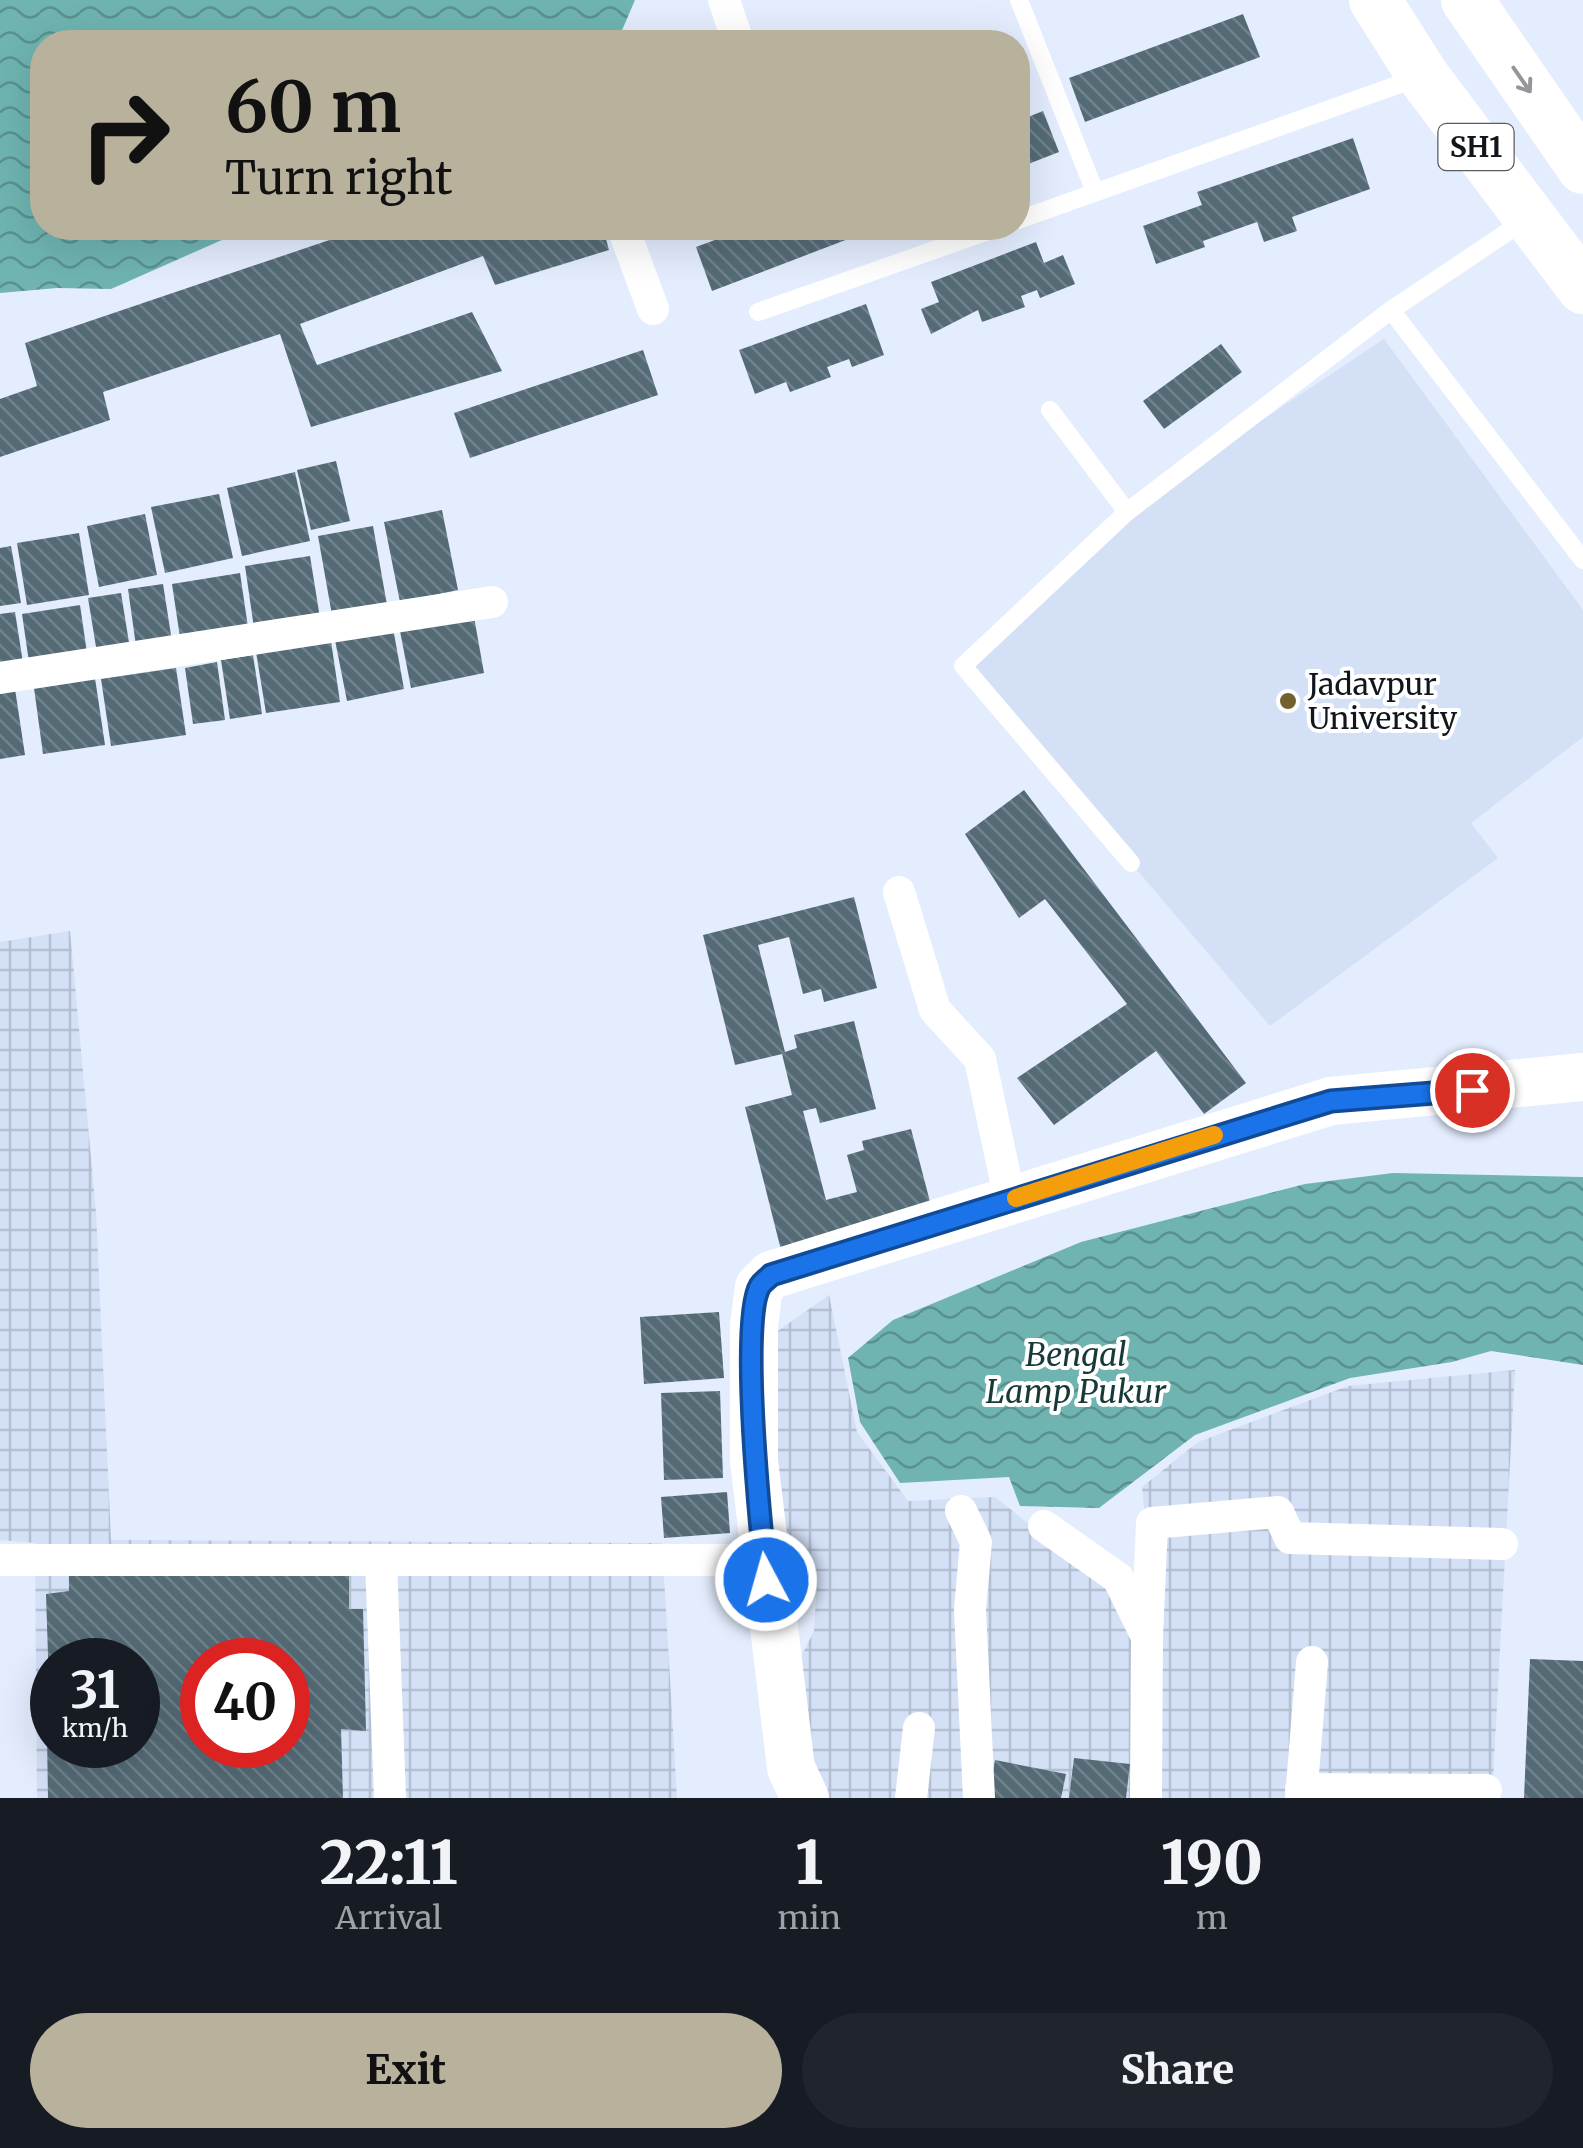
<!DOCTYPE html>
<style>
body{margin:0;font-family:Merriweather,serif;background:#20242c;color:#f1f3f6;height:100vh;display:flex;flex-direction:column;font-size:38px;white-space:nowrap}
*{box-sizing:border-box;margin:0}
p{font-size:32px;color:#9ea1a6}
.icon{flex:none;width:55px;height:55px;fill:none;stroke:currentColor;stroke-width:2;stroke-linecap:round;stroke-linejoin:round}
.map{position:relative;height:1798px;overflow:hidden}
.drawer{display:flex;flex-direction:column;background:#171b24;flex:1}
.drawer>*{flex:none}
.top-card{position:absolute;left:30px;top:30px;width:1000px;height:210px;border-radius:40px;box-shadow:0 10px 40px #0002;background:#b8b19c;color:#111;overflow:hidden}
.speed{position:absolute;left:30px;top:1638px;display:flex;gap:20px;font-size:50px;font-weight:700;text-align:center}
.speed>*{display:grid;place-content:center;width:130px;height:130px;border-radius:50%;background:#171b24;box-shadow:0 10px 40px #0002;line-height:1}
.speed small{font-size:25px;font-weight:400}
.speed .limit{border:15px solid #d22;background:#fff;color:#111}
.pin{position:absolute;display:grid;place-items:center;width:85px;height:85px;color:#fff;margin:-42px;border:5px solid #fff;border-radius:50%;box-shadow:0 2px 10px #0007}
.me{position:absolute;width:110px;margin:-55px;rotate:354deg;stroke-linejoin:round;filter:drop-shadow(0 0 8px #0008)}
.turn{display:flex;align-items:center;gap:35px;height:210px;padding:0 30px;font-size:45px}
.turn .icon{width:130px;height:130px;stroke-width:2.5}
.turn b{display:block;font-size:70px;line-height:85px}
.eta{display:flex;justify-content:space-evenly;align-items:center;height:170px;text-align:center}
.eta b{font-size:60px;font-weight:800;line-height:70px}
.primary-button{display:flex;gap:20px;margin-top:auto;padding:20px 30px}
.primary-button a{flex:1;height:115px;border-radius:60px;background:#b8b19c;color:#111;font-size:40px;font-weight:800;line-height:115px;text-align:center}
.primary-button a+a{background:#20242c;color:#f1f3f6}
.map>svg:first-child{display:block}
</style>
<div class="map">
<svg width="1583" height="1798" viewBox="0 0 1583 1798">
<defs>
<pattern id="industrial-grid" width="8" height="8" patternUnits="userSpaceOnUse" patternTransform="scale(2.5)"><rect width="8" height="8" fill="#d3e0f6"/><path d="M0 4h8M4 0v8" fill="none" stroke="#b4bfd2"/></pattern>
<pattern id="water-waves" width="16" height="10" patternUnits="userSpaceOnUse" patternTransform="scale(2.5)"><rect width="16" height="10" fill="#6fb4b1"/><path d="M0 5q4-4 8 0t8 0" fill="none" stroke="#5a918f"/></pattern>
<pattern id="building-back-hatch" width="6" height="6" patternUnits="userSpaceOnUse" patternTransform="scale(2.5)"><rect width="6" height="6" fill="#546b76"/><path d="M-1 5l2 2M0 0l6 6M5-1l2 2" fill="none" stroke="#72828b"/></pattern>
</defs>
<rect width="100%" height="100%" fill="#e3edfe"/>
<path fill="#d3e0f6" d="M 1384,339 L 1583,610 L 1583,737 L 1471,823 L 1498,858 L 1270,1026 L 963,666 L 1139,502 Z"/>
<g fill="url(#industrial-grid)" fill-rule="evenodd">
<path d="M 70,931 L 96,1212 L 111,1540 L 662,1543 L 677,1798 L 37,1798 L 35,1543 L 0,1540 L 0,942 ZM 52,1660 L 138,1660 L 138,1745 L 52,1745 ZM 202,1660 L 288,1660 L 288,1745 L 202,1745 Z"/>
<path d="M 829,1295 L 857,1432 L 908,1501 L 995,1497 L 1114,1592 L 1138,1638 L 1136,1798 L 818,1798 L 793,1672 L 814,1631 L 817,1579 L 782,1560 L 762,1342 Z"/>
<path d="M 1515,1370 L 1492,1798 L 1156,1798 L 1156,1629 L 1142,1487 L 1198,1442 L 1348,1386 Z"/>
</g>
<g fill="url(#water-waves)">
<path d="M 0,0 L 635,0 L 617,42 L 42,42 L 42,228 L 249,228 L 111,289 L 57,288 L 0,293 Z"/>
<path d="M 1393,1173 L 1583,1177 L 1583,1365 L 1491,1351 L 1452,1362 L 1350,1378 L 1195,1435 L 1099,1508 L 1020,1506 L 1009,1477 L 900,1483 L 860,1422 L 848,1358 L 893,1320 L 1081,1242 L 1305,1184 Z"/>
</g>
<g fill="url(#building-back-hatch)" fill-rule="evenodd">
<path d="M 1243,14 L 1260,57 L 1085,122 L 1069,78 Z"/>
<path d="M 1043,111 L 1059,152 L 1018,168 L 1018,121 Z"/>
<path d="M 1353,138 L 1370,189 L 1292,217 L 1297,231 L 1264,242 L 1257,222 L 1203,241 L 1205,247 L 1156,264 L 1143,226 L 1202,205 L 1197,192 Z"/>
<path d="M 365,228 L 603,228 L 609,250 L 495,285 L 483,256 L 300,324 L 317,365 L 472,312 L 502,371 L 311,427 L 280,334 L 103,392 L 110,420 L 0,457 L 0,399 L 37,386 L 25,343 Z"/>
<path d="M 747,228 L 877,228 L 712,291 L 696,247 Z"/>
<path d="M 1036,242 L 1044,263 L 1063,255 L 1075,284 L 1040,298 L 1037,290 L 1021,296 L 1025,307 L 982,322 L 978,310 L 931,334 L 921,309 L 939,302 L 931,282 Z"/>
<path d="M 866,304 L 884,355 L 852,367 L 849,359 L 827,367 L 831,377 L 790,392 L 786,382 L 755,394 L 739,350 Z"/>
<path d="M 1221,344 L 1242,372 L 1164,429 L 1143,401 Z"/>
<path d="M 643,350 L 658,395 L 470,458 L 454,413 Z"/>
<path d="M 336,461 L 350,521 L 311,530 L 297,470 Z"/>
<path d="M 295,472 L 310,541 L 242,556 L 227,488 Z"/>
<path d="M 219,494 L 233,558 L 165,573 L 151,507 Z"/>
<path d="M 442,510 L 458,590 L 400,602 L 384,522 Z"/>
<path d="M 145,514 L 157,575 L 99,587 L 87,526 Z"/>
<path d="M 373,526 L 387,605 L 332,615 L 318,536 Z"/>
<path d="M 79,533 L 89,595 L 27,605 L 17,543 Z"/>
<path d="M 11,546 L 21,603 L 0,606 L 0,548 Z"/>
<path d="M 310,556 L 320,618 L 254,628 L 245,566 Z"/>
<path d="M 240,573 L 249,634 L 181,644 L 172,584 Z"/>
<path d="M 163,584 L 173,648 L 137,653 L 128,589 Z"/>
<path d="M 121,593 L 131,655 L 98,659 L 88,598 Z"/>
<path d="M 80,605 L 87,653 L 29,662 L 22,614 Z"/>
<path d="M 15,612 L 24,669 L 0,672 L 0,614 Z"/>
<path d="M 474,617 L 484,673 L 411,688 L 400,631 Z"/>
<path d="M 393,628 L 404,689 L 347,701 L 335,640 Z"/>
<path d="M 331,641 L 340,702 L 266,713 L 256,652 Z"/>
<path d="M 253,655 L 262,714 L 230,719 L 221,660 Z"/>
<path d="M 217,662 L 225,720 L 193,724 L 185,668 Z"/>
<path d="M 176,668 L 186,735 L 111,746 L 101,679 Z"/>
<path d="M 95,678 L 105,745 L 43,754 L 34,688 Z"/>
<path d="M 15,689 L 25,755 L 0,759 L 0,692 Z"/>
<path d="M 1024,790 L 1246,1083 L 1204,1114 L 1156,1051 L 1054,1125 L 1017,1078 L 1127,1004 L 1045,899 L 1019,918 L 965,834 Z"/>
<path d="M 854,897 L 877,988 L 824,1002 L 821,989 L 803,994 L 789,937 L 758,945 L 785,1052 L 797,1048 L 794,1035 L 854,1021 L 876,1109 L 820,1123 L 816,1108 L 803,1111 L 826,1200 L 857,1192 L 847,1155 L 864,1150 L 862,1141 L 911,1129 L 934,1217 L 782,1254 L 745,1107 L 792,1095 L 782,1054 L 735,1065 L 703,935 Z"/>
<path d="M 719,1312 L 724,1378 L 644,1384 L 640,1317 Z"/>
<path d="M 720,1391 L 723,1478 L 664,1480 L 661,1393 Z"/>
<path d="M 727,1492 L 730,1533 L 664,1538 L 661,1497 Z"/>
<path d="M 69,1568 L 349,1568 L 349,1609 L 363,1609 L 366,1731 L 341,1729 L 343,1798 L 48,1798 L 47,1735 L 52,1735 L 52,1745 L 138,1745 L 138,1660 L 52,1660 L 49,1686 L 46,1594 L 69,1591 ZM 202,1660 L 288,1660 L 288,1745 L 202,1745 Z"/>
<path d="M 1530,1659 L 1583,1661 L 1583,1798 L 1524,1798 Z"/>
<path d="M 1074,1758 L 1130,1764 L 1126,1798 L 1069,1798 Z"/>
<path d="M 995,1760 L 1066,1774 L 1061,1798 L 988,1798 Z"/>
</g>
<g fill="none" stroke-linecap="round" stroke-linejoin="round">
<g stroke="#fff" stroke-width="18">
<path d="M 1019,0 L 1095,192"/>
<path d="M 1018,220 L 1417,78"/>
<path d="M 1391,310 L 1583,560"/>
<path d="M 758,312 L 997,228"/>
<path d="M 1050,410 L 1127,512"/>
<path d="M 1131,863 L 963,666 L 1127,512 L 1391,310 L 1527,219"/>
</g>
<g stroke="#fff" stroke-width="32">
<path d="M 724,0 L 738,42"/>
<path d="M 623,228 L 653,309"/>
<path d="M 0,678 L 492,602"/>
<path d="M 899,892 L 935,1010 L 980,1059 L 1010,1200"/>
<path d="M 961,1511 L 976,1542 L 970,1610 L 979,1798"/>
<path d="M 1044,1526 L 1118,1578 L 1147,1637 L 1146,1798"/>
<path d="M 0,1560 L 764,1560"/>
<path d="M 381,1560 L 390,1798"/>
<path d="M 1147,1637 L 1152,1523 L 1278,1512 L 1290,1538 L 1502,1544"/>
<path d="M 1301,1789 L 1486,1790"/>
<path d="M 911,1798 L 919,1728"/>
<path d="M 1301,1798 L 1312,1662"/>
</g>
<path stroke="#fff" stroke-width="48" d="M 805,1798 L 791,1768 L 754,1461 L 754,1325 L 759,1287 L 771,1275 L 1331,1101 L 1583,1077"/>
<g stroke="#fff" stroke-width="52">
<path d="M 1375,0 L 1423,76 L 1583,288"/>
<path d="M 1467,0 L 1583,168"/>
</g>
</g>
<defs><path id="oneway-shaft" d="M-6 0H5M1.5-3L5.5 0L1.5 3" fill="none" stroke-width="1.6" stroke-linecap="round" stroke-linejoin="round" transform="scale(2.5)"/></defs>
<use stroke="#949699" href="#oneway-shaft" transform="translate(1522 80) rotate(55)"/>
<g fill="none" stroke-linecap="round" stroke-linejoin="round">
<g stroke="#114b97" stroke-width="25">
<path id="route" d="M 766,1580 C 761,1531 739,1320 760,1286 C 763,1281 768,1279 771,1275 L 1331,1101 L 1472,1090"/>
</g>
<use href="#route" stroke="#1a73e8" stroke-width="18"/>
<path stroke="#f59e0b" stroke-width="18" d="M 1016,1198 L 1214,1135"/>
</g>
<circle fill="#73602e" stroke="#fff" stroke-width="4" cx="1288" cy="701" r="10"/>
<g text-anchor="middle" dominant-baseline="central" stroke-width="8" stroke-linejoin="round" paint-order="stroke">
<rect fill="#fff" stroke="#585b60" stroke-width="2.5" x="1438.5" y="124" width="75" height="46" rx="8"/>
<g font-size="28" font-weight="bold" fill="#11151c">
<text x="1476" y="147">SH1</text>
</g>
<g font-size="30" fill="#11151c" stroke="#fff" text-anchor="start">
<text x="1308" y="684">Jadavpur<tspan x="1308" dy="34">University</tspan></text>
</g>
<g font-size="32" font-style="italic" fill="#173a39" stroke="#fff">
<text x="1076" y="1355">Bengal<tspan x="1076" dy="37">Lamp Pukur</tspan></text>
</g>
</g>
</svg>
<div class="speed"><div>31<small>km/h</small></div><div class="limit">40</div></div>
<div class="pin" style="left:1472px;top:1090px;background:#d93025"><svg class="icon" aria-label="arrive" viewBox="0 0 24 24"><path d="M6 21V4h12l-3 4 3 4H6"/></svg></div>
<svg class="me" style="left:766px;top:1580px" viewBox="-20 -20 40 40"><circle r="17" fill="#1a73e8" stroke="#fff" stroke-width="3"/><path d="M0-11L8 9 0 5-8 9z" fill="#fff"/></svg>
<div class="top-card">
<div class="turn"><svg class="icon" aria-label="right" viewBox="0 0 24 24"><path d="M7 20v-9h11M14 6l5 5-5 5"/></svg><div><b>60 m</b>Turn right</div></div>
</div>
</div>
<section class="drawer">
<div class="eta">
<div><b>22:11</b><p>Arrival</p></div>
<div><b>1</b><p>min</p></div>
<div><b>190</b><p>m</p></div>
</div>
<div class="primary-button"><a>Exit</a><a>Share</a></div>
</section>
